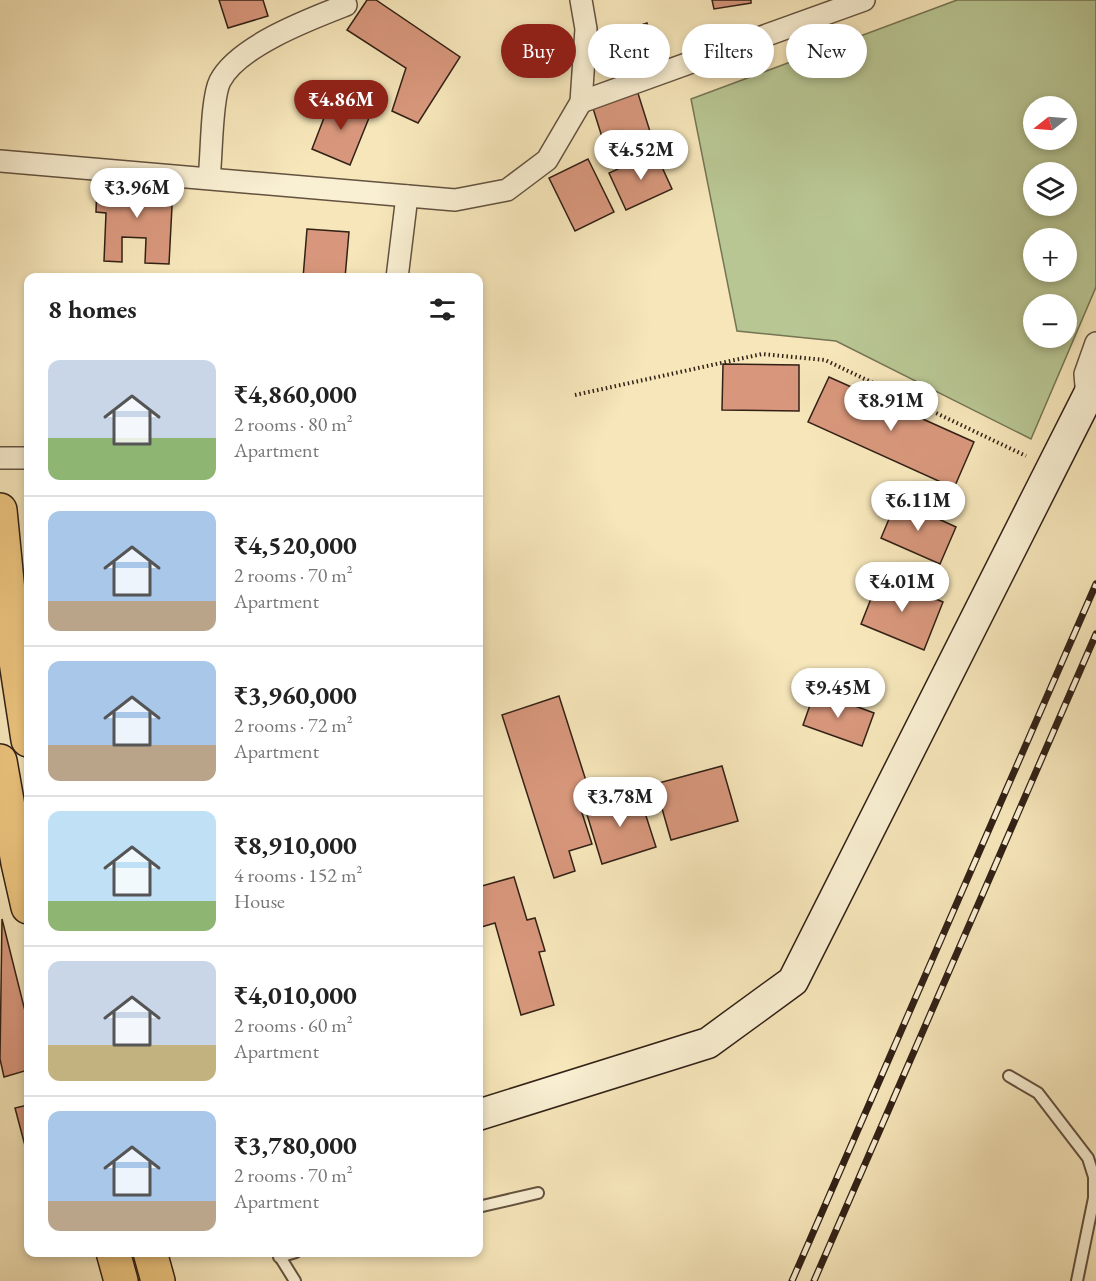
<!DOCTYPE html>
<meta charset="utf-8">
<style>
body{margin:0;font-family:"EB Garamond",serif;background:#f6f6f6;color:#222;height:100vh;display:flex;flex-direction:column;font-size:22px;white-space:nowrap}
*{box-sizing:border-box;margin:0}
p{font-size:20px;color:#767676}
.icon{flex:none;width:33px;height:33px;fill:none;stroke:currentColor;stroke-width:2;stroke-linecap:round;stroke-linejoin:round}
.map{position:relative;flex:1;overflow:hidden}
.side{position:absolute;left:24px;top:273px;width:459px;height:984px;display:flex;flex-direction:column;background:#fff;border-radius:12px;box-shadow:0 3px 9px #0003}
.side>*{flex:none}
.hud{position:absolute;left:501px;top:24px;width:504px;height:54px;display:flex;gap:12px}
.needle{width:39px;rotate:253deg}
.tools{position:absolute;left:1023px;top:96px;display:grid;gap:12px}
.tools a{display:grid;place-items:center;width:54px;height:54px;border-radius:50%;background:#fff;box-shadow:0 3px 9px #0003;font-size:30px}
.price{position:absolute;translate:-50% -51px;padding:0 14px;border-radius:21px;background:#fff;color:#222;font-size:20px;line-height:39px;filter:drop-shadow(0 2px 3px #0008)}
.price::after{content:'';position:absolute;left:50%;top:36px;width:18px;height:14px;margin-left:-9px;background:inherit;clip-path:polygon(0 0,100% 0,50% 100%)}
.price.selected{background:#8f2418;color:#fff}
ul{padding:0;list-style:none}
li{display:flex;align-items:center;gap:18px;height:150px;padding:0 24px}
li+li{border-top:2px solid #e0e0e0}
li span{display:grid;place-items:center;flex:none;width:168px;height:120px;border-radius:12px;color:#555}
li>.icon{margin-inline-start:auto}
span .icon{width:72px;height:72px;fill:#fffc;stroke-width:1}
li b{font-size:26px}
h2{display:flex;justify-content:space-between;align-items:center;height:72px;padding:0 24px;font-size:26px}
.pill{padding:0 21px;border-radius:27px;background:#fff;box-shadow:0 3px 9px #0003;font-size:21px;line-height:54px}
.pill.selected{background:#8f2418;color:#fff}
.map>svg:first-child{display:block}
.green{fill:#b8c693;stroke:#757454;stroke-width:1.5;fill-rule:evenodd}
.building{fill:#d8977c;stroke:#322116;stroke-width:1.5}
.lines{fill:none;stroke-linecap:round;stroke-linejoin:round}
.service-casing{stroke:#63523f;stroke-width:14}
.minor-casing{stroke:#63523f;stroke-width:24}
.secondary-casing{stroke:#322116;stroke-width:33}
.primary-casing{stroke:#322116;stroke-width:36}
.path{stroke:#322116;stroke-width:4;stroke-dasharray:1.5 3;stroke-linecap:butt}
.service{stroke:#f9efd2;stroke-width:10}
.minor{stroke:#f9efd2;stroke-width:21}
.secondary{stroke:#f9efd2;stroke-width:30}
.primary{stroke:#ebc37d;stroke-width:33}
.rail-casing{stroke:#322116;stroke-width:7}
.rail{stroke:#f9efd2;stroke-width:4.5;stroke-dasharray:14;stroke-linecap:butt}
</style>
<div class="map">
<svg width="1096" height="1281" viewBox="0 0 1096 1281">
<rect width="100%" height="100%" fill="#f6e6ba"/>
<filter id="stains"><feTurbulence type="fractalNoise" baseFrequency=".00333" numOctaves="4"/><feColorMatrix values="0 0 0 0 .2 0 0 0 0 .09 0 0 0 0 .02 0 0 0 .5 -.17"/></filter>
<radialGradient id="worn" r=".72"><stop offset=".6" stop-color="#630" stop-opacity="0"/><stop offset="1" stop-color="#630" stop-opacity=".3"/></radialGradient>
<!-- green -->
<path class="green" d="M957,0H1096V287L1031,439L836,341L737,331L691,99ZM1034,106H1066V140H1034ZM1034,172H1066V206H1034ZM1034,238H1066V272H1034ZM1034,304H1066V338H1034Z"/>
<!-- building -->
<g class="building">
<path d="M219,0H263L268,16L228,28Z"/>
<path d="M367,0H376L460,57L418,123L392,111L406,68L347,30Z"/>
<path d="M712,0H751V3L714,9Z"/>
<path d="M647,23L660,63L616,77L603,38Z"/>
<path d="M636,87L653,141L608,156L591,102Z"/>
<path d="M332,97L371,113L350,165L312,149Z"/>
<path d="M655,152L672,189L626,210L609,173Z"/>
<path d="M588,159L614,212L575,231L549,178Z"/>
<path d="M97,184L173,187L169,264L145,263L146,238L122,237V262L104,261L106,213L96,212Z"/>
<path d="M307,229L349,232L345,278H303Z"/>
<path d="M723,364L799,365V411L722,410Z"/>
<path d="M829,377L974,442L954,488L808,422Z"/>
<path d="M897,500L956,527L940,564L881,538Z"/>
<path d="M880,576L943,602L924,650L861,624Z"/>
<path d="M815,691L874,713L862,746L803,725Z"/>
<path d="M559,696L588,787L575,791L592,844L569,851L575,871L554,878L502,715Z"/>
<path d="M722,766L738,821L671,840L655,784Z"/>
<path d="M638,791L656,847L602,864L585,808Z"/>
<path d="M514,877L527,920L535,918L545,951L539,952L554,1005L521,1015L495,923L478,928V887Z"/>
<path d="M2,919L28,1023V1070L4,1077L0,1059Z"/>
<path d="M28,1105V1157L15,1108Z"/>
</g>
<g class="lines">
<defs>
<g id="service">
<path d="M1009,1076L1038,1093L1088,1158L1094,1177V1198L1077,1281"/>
<path d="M478,1207L538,1193"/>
<path d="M277,1252L295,1281"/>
<path d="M279,1257L296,1252"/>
</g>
<g id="minor">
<path d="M581,102L864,0"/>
<path d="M0,161L455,200L507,190L547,160L581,102L586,29L581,0"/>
<path d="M209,178C212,155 211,99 220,81C238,46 310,19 346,5"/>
<path d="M397,278L407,196"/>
<path d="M1087,398L1085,374L1096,343"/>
<path d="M0,458H28"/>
</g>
<path id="secondary" d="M478,1115L708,1043L793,981L1096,380"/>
<g id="primary">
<path d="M0,510L13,642L28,740"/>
<path d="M0,761L18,863L28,907"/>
<path d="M113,1252L121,1281"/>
<path d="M150,1252L158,1281"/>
</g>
</defs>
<!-- service casing -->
<use href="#service" class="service-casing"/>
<!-- minor casing -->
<use href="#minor" class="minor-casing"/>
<!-- secondary casing -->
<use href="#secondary" class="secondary-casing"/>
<!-- primary casing -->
<use href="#primary" class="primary-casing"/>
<!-- path -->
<path class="path" d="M575,395L762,354L825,360L1026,456"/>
<!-- service -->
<use href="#service" class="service"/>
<!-- minor -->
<use href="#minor" class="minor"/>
<!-- secondary -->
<use href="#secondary" class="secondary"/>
<!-- primary -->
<use href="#primary" class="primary"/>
<defs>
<g id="rail">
<path d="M792,1281L1096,584"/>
<path d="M814,1281L1096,634"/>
</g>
</defs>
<!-- rail casing -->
<use href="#rail" class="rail-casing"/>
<!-- rail -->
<use href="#rail" class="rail"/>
</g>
<rect width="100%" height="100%" filter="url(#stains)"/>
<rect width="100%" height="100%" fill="url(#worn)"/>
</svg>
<div class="tools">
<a><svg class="needle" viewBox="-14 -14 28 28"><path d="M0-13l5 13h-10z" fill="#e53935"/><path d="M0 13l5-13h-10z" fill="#767676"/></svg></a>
<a><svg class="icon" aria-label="layers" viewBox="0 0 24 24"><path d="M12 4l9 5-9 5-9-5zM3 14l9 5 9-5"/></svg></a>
<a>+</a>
<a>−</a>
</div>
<b class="price selected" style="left:341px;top:131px">₹4.86M</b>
<b class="price" style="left:641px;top:181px">₹4.52M</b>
<b class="price" style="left:137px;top:219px">₹3.96M</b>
<b class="price" style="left:891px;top:432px">₹8.91M</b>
<b class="price" style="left:918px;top:532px">₹6.11M</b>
<b class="price" style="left:902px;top:613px">₹4.01M</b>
<b class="price" style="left:838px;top:719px">₹9.45M</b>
<b class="price" style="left:620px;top:828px">₹3.78M</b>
<div class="hud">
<a class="pill selected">Buy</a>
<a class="pill">Rent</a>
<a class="pill">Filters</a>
<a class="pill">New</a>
</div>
<section class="side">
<h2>8 homes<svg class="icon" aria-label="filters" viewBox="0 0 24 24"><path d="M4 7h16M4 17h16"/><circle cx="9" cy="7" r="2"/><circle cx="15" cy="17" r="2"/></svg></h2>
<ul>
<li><span style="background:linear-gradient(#c9d6e8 65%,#8fb573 0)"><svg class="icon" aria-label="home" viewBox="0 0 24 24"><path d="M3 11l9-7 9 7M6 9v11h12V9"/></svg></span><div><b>₹4,860,000</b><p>2 rooms · 80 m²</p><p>Apartment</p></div></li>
<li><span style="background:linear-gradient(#a9c7e8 75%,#b9a48a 0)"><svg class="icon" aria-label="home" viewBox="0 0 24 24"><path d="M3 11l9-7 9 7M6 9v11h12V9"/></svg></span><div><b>₹4,520,000</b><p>2 rooms · 70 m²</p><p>Apartment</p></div></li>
<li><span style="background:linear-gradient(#a9c7e8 70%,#b9a48a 0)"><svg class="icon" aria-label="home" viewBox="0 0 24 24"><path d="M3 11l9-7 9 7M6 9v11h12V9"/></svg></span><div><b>₹3,960,000</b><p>2 rooms · 72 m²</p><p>Apartment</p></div></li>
<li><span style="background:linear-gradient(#bfe0f5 75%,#8fb573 0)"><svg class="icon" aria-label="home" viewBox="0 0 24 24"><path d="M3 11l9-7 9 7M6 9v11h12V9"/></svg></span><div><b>₹8,910,000</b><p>4 rooms · 152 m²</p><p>House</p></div></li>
<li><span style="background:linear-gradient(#c9d6e8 70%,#c2b280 0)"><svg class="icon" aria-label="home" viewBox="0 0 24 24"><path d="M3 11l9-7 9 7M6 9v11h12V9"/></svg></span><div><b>₹4,010,000</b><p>2 rooms · 60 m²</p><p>Apartment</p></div></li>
<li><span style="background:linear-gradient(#a9c7e8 75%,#b9a48a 0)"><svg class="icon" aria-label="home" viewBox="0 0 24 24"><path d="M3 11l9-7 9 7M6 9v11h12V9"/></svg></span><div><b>₹3,780,000</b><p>2 rooms · 70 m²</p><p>Apartment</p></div></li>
</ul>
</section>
</div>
